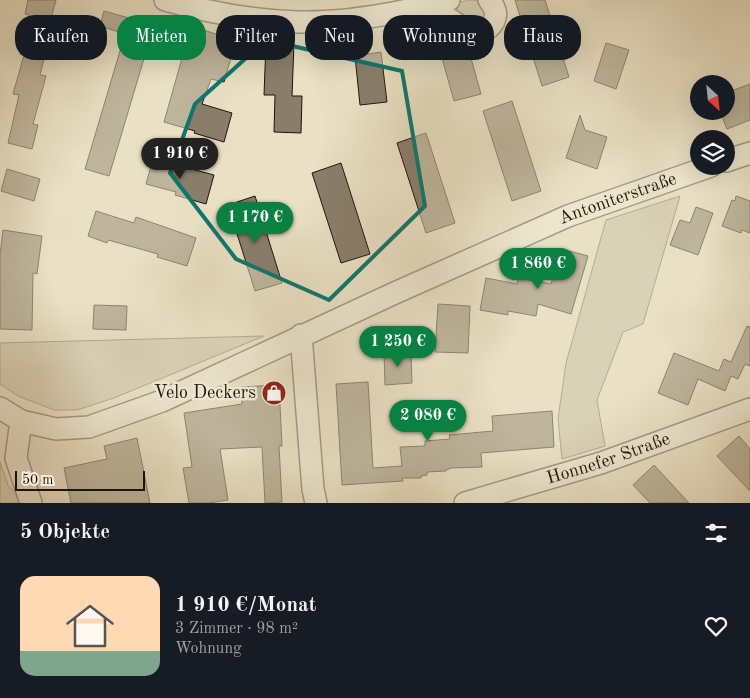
<!DOCTYPE html>
<html lang="de">
<meta charset="utf-8">
<style>
body{margin:0;font-family:"Old Standard TT",serif;background:#242831;color:#f1f3f6;height:100vh;display:flex;flex-direction:column;font-size:19px;white-space:nowrap}
*{box-sizing:border-box;margin:0}
p{font-size:16px;color:#9ea1a6}
.icon{flex:none;width:28px;height:28px;fill:none;stroke:currentColor;stroke-width:2;stroke-linecap:round;stroke-linejoin:round}
.map{position:relative;height:503px;overflow:hidden}
.details{display:flex;flex-direction:column;background:#171b24;flex:1}
.details>*{flex:none}
.top-card{position:absolute;left:15px;top:15px;width:720px;height:45px;display:flex;gap:10px}
.needle{width:32px;rotate:153deg}
.controls{position:absolute;left:690px;top:75px;display:grid;gap:10px}
.controls a{display:grid;place-items:center;width:45px;height:45px;border-radius:50%;background:#171b24;box-shadow:0 5px 20px #0002;font-size:25px}
.scale{position:absolute;left:15px;bottom:12px;width:130px;box-sizing:border-box;padding-left:5px;border:2px solid #20130c;border-top:0;font-size:14px;line-height:18px;white-space:nowrap;color:#20130c;-webkit-text-stroke:4px #f1ecd9;paint-order:stroke}
.price{position:absolute;translate:-50% -42px;padding:0 11px;border-radius:18px;background:#0b8043;color:#fff;font-size:16px;line-height:32px;filter:drop-shadow(0 1px 2px #0008)}
.price::after{content:'';position:absolute;left:50%;top:30px;width:15px;height:11px;margin-left:-8px;background:inherit;clip-path:polygon(0 0,100% 0,50% 100%)}
.price.selected{background:#222;color:#fff}
ul{padding:0;list-style:none}
li{display:flex;align-items:center;gap:15px;height:125px;padding:0 20px}
li+li{border-top:1px solid #363941}
li span{display:grid;place-items:center;flex:none;width:140px;height:100px;border-radius:15px;color:#555}
li>.icon{margin-inline-start:auto}
span .icon{width:60px;height:60px;fill:#fffc;stroke-width:1}
li b{font-size:21px}
h2{display:flex;justify-content:space-between;align-items:center;height:60px;padding:0 20px;font-size:21px}
.chip{padding:0 18px;border-radius:20px;background:#171b24;box-shadow:0 5px 20px #0002;font-size:18px;line-height:45px}
.chip.selected{background:#0b8043;color:#fff}
.map>svg:first-child{display:block}
.green{fill:#c8bea5;stroke:#746858}
.building{fill:#897e6c;stroke:#20130c}
.lines{fill:none;stroke-linecap:round;stroke-linejoin:round}
.minor-casing{stroke:#52463a;stroke-width:24}
.minor{stroke:#f1ecd9;stroke-width:21}
.marked{fill:none;stroke:#0f766e;stroke-width:4;stroke-linejoin:round}
.labels{text-anchor:middle;dominant-baseline:central;stroke-width:5;stroke-linejoin:round;paint-order:stroke}
.street-label{font-size:18px;fill:#20130c;stroke:#f1ecd9}
.poi-label{font-size:18px;fill:#20130c;stroke:#f1ecd9;text-anchor:end}
</style>
<div class="map">
<svg width="750" height="503" viewBox="0 0 750 503">
<rect width="100%" height="100%" fill="#eae1c4"/>
<filter id="stains"><feTurbulence type="fractalNoise" baseFrequency=".004" numOctaves="4"/><feColorMatrix values="0 0 0 0 .2 0 0 0 0 .09 0 0 0 0 .02 0 0 0 .5 -.17"/></filter>
<radialGradient id="worn" r=".72"><stop offset=".6" stop-color="#630" stop-opacity="0"/><stop offset="1" stop-color="#630" stop-opacity=".3"/></radialGradient>
<!-- green -->
<g class="green">
<path d="M470,0C481,0 484,3 489,12L479,26L442,6Z"/>
<path d="M680,196L643,324L623,332L597,400L605,446L562,459L558,419L566,363L606,220Z"/>
<path d="M264,336L114,398L77,410H54L18,396L0,384V343Z"/>
<path d="M0,462L8,485L17,495L19,503H0Z"/>
</g>
<!-- building -->
<g class="building">
<path d="M28,0H56L47,34L50,35L40,75L46,76L33,124L38,125L32,149L8,143L19,95L13,94L24,55L20,54L29,15L25,14Z"/>
<path d="M515,0H545L569,77L542,86Z"/>
<path d="M104,11L154,25L109,176L85,169L125,34L100,26Z"/>
<path d="M191,26L222,36L223,34L237,38L224,82L211,79L202,104L232,113L224,142L194,133L195,131L164,122Z"/>
<path d="M266,42L294,43L292,96H302L301,133L274,132L275,95H264Z"/>
<path d="M606,43L629,50L616,89L594,81Z"/>
<path d="M469,51L481,94L454,101L442,58Z"/>
<path d="M381,52L387,102L360,105L355,56Z"/>
<path d="M750,84V120L727,129L720,111H726V93Z"/>
<path d="M512,101L541,191L512,201L483,111Z"/>
<path d="M580,115L585,130L607,137L597,169L566,158Z"/>
<path d="M426,133L455,223L426,233L397,143Z"/>
<path d="M154,155L184,164V167L214,175L206,204L175,195L176,192L146,184Z"/>
<path d="M341,163L370,254L341,263L312,173Z"/>
<path d="M7,169L40,179L34,201L1,191Z"/>
<path d="M255,196L282,283L255,291L228,205Z"/>
<path d="M736,196L750,201V233L742,230L741,233L722,226L732,200L735,201Z"/>
<path d="M696,207L713,213L698,255L670,245L680,220L690,223Z"/>
<path d="M96,211L134,223L136,217L196,238L187,266L157,257L158,254L108,240L107,243L88,236Z"/>
<path d="M3,230L42,236L37,274L33,273L32,330L0,329V255Z"/>
<path d="M562,249L588,256L571,314L538,304L536,316L508,311V315L480,310L486,278L517,284L518,278L551,284Z"/>
<path d="M438,304L470,306L468,353L435,352Z"/>
<path d="M94,305L127,306L126,330L93,329Z"/>
<path d="M747,326L750,327V366L745,364L738,379L731,376L725,391L698,379L688,405L658,393L674,353L719,371L724,359L731,362Z"/>
<path d="M411,352L412,383L385,385L384,353Z"/>
<path d="M368,382L373,468L402,466L400,447L425,446V441L450,439L449,435L493,431L492,416L552,411L554,447L481,453L482,467L451,468L446,470V471L427,472V475L421,476V478H402L403,481L342,485L336,384Z"/>
<path d="M279,385L282,446H279L282,502L265,503L262,447L220,449L228,500L209,503H189L183,468L192,467L184,413L242,404L241,387Z"/>
<path d="M739,436L750,449V491L717,456Z"/>
<path d="M137,438L150,503H71L64,468L107,459L104,446Z"/>
<path d="M654,465L689,503H650L633,485Z"/>
</g>
<g class="lines">
<defs>
<g id="minor">
<path d="M165,0C207,12 253,21 298,22C348,23 401,13 449,0"/>
<path d="M431,5C446,16 479,48 494,21C498,13 494,6 489,0"/>
<path d="M726,161L750,153"/>
<path d="M301,335L313,489L316,503"/>
<path id="s1" d="M0,408L21,421L56,429L89,427L162,401L397,292L568,216L711,166"/>
<path d="M21,421L16,458L31,503"/>
<path id="s2" d="M465,503L601,463L750,409"/>
</g>
</defs>
<!-- minor casing -->
<use href="#minor" class="minor-casing"/>
<!-- minor -->
<use href="#minor" class="minor"/>
</g>
<!-- marked area -->
<path d="M0 0H750V503H0ZM266,40L402,71L425,206L329,300L236,259L170,173L195,104Z" fill="#eae1c4" fill-opacity=".55" fill-rule="evenodd"/>
<path class="marked" d="M266,40L402,71L425,206L329,300L236,259L170,173L195,104Z"/>
<!-- icons -->
<defs>
<symbol id="shop-disc" viewBox="-11 -11 22 22"><circle r="9.5" fill="#8f2418" stroke="#f1ecd9"/><path d="M-5-2.5h2.3a2.7 3.5 0 0 1 5.4 0H5L5.5 6h-11ZM-1.5-2.5h3a1.5 2.3 0 0 0-3 0Z" fill="#fff"/></symbol>
</defs>
<g fill-rule="evenodd">
<use href="#shop-disc" x="260" y="379" width="28" height="28"/>
</g>
<g class="labels">
<!-- street labels -->
<g class="street-label">
<text stroke="none"><textPath href="#s1" startOffset="670">Antoniterstraße</textPath></text>
<text stroke="none"><textPath href="#s2" startOffset="150">Honnefer Straße</textPath></text>
</g>
<!-- poi labels -->
<g class="poi-label">
<text x="256" y="393">Velo Deckers</text>
</g>
</g>
<rect width="100%" height="100%" filter="url(#stains)"/>
<rect width="100%" height="100%" fill="url(#worn)"/>
</svg>
<div class="controls">
<a><svg class="needle" viewBox="-14 -14 28 28"><path d="M0-13l5 13h-10z" fill="#e53935"/><path d="M0 13l5-13h-10z" fill="#9ea1a6"/></svg></a>
<a><svg class="icon" aria-label="layers" viewBox="0 0 24 24"><path d="M12 4l9 5-9 5-9-5zM3 14l9 5 9-5"/></svg></a>
</div>
<div class="scale">50 m</div>
<b class="price selected" style="left:180px;top:180px">1 910 €</b>
<b class="price" style="left:255px;top:244px">1 170 €</b>
<b class="price" style="left:538px;top:290px">1 860 €</b>
<b class="price" style="left:398px;top:368px">1 250 €</b>
<b class="price" style="left:428px;top:442px">2 080 €</b>
<div class="top-card">
<a class="chip">Kaufen</a>
<a class="chip selected">Mieten</a>
<a class="chip">Filter</a>
<a class="chip">Neu</a>
<a class="chip">Wohnung</a>
<a class="chip">Haus</a>
</div>
</div>
<section class="details">
<h2>5 Objekte<svg class="icon" aria-label="filters" viewBox="0 0 24 24"><path d="M4 7h16M4 17h16"/><circle cx="9" cy="7" r="2"/><circle cx="15" cy="17" r="2"/></svg></h2>
<ul>
<li><span style="background:linear-gradient(#ffd9b3 75%,#7fa58c 0)"><svg class="icon" aria-label="home" viewBox="0 0 24 24"><path d="M3 11l9-7 9 7M6 9v11h12V9"/></svg></span><div><b>1 910 €/Monat</b><p>3 Zimmer · 98 m²</p><p>Wohnung</p></div><svg class="icon" aria-label="heart" viewBox="0 0 24 24"><path d="M12 20l-8-8c-3-5 5-10 8-4 3-6 11-1 8 4z"/></svg></li>
</ul>
</section>
